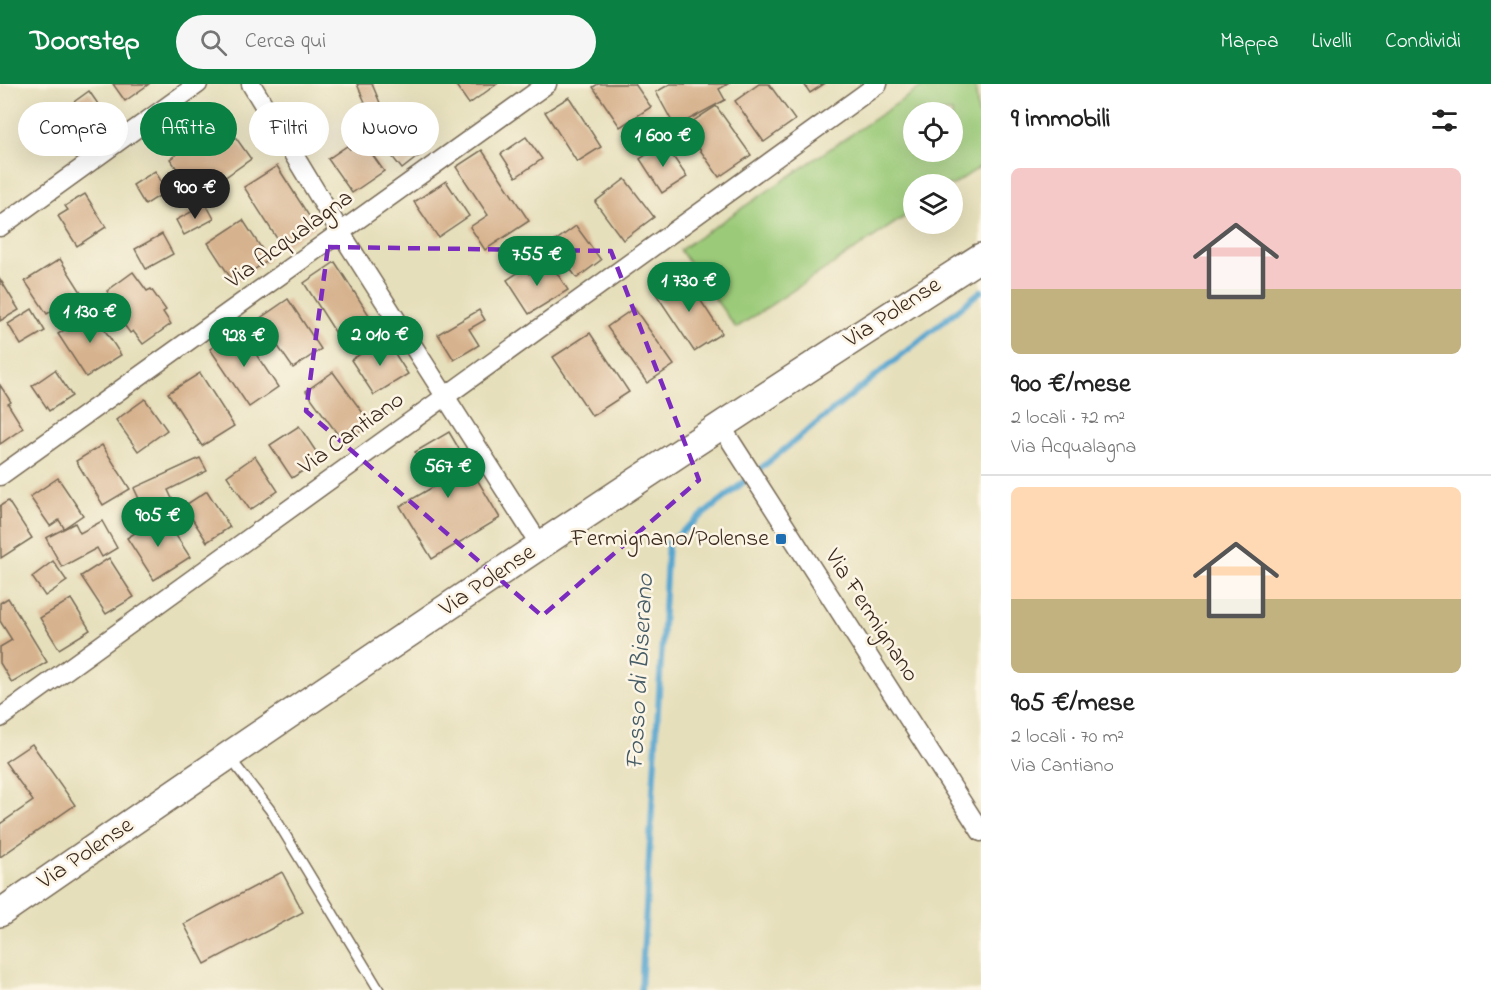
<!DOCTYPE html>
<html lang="it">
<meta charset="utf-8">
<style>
body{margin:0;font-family:"Indie Flower",sans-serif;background:#f6f6f6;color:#222;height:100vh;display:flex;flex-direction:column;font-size:22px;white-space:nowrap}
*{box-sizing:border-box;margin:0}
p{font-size:20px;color:#767676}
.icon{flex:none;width:33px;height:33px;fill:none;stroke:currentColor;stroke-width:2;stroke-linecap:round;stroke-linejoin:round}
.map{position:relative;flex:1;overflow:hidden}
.details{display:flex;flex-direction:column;background:#fff;width:510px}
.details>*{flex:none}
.guide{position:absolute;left:18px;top:18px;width:570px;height:54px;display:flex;gap:12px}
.buttons{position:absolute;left:903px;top:18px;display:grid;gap:12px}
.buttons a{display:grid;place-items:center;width:60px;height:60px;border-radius:50%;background:#fff;box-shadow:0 6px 24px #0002;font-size:30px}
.price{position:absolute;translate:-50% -51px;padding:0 14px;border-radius:21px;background:#0b8043;color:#fff;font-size:20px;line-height:39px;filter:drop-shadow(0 2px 3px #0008)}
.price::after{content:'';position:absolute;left:50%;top:36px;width:18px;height:14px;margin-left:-9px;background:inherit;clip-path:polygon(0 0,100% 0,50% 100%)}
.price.current{background:#222;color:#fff}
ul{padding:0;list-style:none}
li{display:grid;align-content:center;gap:12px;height:318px;padding:0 30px}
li+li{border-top:2px solid #e0e0e0}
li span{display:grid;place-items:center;height:186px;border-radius:9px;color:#555}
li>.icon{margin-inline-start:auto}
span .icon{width:108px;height:108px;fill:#fffc;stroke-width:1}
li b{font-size:26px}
h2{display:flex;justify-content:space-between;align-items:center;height:72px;padding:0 30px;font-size:26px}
.tag{padding:0 21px;border-radius:27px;background:#fff;box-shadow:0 6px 24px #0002;font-size:21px;line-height:54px}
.tag.current{background:#0b8043;color:#fff}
header{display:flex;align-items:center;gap:36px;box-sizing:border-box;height:84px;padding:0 30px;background:#0b8043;color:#fff}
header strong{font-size:28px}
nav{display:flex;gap:33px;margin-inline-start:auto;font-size:21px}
.search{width:420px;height:54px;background:#f6f6f6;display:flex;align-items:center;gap:15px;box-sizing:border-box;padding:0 21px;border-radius:33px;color:#767676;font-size:22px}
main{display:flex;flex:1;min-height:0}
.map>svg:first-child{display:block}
.green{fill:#9bcb79;stroke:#6b7a4c;stroke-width:1.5;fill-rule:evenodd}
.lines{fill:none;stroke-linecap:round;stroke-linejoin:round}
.stream{stroke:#55a5cf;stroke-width:6}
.building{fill:#d7b28e}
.lane-casing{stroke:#776955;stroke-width:12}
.street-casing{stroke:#776955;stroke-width:21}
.secondary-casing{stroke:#776955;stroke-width:30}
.lane{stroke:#fff;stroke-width:9}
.street{stroke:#fff;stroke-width:18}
.secondary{stroke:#fff;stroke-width:27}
.marked{fill:none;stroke:#7b2cbf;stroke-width:4.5;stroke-dasharray:12 8;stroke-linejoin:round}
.poi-dot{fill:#1f6fb2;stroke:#fcf5e5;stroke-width:2}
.labels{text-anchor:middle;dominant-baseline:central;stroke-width:5;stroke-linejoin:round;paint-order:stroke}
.street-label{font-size:24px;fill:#3b2a1e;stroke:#fcf5e5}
.poi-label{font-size:24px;fill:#3b2a1e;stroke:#fcf5e5;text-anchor:end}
.water-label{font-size:26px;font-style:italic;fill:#455b65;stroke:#fcf5e5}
</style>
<header>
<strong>Doorstep</strong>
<div class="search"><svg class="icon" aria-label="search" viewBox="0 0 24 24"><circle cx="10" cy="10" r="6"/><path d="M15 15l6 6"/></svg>Cerca qui</div>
<nav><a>Mappa</a><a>Livelli</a><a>Condividi</a></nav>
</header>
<main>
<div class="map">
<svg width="981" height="906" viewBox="0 0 981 906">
<rect width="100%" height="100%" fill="#fcf5e5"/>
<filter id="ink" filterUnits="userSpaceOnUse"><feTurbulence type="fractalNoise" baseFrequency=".0167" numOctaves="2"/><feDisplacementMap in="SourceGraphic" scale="12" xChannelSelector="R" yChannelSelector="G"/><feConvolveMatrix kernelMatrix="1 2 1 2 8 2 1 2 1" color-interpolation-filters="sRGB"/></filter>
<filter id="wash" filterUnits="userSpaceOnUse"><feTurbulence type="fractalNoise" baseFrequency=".008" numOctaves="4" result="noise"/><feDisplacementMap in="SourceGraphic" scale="24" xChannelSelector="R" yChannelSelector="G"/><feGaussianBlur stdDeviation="1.35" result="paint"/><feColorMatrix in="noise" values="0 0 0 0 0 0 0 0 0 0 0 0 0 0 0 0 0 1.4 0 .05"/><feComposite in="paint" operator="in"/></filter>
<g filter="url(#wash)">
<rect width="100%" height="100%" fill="#e6dfbb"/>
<!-- green -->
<path class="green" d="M926,0H975L978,29L981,33V82L953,101L914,100L913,127L736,244L680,166ZM914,28H952V68H914Z"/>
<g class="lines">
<!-- stream -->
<path class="stream" d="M641,906L668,459L981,207"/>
</g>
<g id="blocks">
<!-- building -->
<g class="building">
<path d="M113,0H149L125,17Z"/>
<path d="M357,0H372L380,19L368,25Z"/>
<path d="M455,0H497L469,20Z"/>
<path d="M598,0H635L651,23L620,43L593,3Z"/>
<path d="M670,0H728L719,5L725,16L675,43L656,8Z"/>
<path d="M759,0H769L795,36L764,58L735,17Z"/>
<path d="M804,0H824L810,9Z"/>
<path d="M89,7L112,40L83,61L60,28Z"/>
<path d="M569,13L601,63L577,78L545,28Z"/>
<path d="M716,22L751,71L719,93L684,43Z"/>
<path d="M224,37L251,75L197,113L170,75Z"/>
<path d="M419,49L430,63L402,85L391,71Z"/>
<path d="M526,53L542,75L516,93L501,70Z"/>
<path d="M362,56L384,87L352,109L328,75L347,62L350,65Z"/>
<path d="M664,59L687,93L662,109L640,75Z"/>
<path d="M482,66L529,137L485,166L470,143L488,131L456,83Z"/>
<path d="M277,82L316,143L283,164L244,103Z"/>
<path d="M155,87L167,107L145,121L133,101Z"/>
<path d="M625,95L654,133L623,156L595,118Z"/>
<path d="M446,97L469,132L438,153L414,118Z"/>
<path d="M85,110L106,143L77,162L58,132L68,126L65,122Z"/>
<path d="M206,120L214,135L184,151L176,136Z"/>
<path d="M243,136L269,176L234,199L208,159Z"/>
<path d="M576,142L601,176L577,194L551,160Z"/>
<path d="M162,150L173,170L146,185L135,165Z"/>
<path d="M60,175L81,208L47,230L25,197Z"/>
<path d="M549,177L568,206L529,230L507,196L525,184L529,190Z"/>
<path d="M335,178L371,234L339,254L304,199Z"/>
<path d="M133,188L147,207L151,205L166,226L163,228L171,240L143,260L133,247L130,249L112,224L116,221L107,207Z"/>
<path d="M684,191L722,249L694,267L656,210Z"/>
<path d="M0,195L19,226L0,237Z"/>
<path d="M288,215L321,265L293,284L259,235Z"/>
<path d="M634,224L674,281L647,299L607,243Z"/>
<path d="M32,225L45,247L21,261L8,240Z"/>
<path d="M479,226L485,236L469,245L479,261L454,276L438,250Z"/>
<path d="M93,228L121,271L86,293L58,250Z"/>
<path d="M239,245L278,303L249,323L210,265Z"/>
<path d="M590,249L629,308L592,332L553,273Z"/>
<path d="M385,254L408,290L374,311L351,276Z"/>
<path d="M55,286L72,312L49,327L32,302Z"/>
<path d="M333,288L371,340L344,359L306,307Z"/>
<path d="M200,289L234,342L202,362L168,309Z"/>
<path d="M0,301L11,318L8,320L23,344L0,360Z"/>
<path d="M145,315L167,346L138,367L116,336Z"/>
<path d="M299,342L321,375L292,394L270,361Z"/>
<path d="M449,348L500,434L432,475L400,422L435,402L415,368Z"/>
<path d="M102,361L130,405L103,421L76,377Z"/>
<path d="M255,372L278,407L250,426L227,392Z"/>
<path d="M200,374L207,387L168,406L175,421L148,434L134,404Z"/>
<path d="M58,394L83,431L64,444L59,436L50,442L30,413Z"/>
<path d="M207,407L230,443L207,458L184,422Z"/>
<path d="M8,417L32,454L1,474L0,422Z"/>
<path d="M163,431L190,473L154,496L127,454Z"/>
<path d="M102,437L117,464L102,473L97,464L62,483L46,454L75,439L80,449Z"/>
<path d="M109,474L134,513L106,530L81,492Z"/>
<path d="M53,477L67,497L45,512L32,493Z"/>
<path d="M8,514L47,578L12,599L0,579V563L12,556L0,537V519Z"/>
<path d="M71,515L90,546L59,565L40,534Z"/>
<path d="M32,660L75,721L0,773V740L33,717L5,678Z"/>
<path d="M282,788L303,828L205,880L184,840Z"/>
</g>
</g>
</g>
<g filter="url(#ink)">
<use href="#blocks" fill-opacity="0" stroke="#776955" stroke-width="1.5"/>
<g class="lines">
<defs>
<path id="lane" d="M230,674L271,727L379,906"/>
<g id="street">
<path d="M251,0L341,149L540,461"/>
<path d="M0,143L198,0"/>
<path d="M721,342L981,748"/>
<path d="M0,392L547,0"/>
<path d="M0,634L878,0"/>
</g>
<path id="secondary" d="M0,829C323,605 650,385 981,173"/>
</defs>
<!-- lane casing -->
<use href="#lane" class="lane-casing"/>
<!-- street casing -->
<use href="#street" class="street-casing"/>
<!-- secondary casing -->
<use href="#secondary" class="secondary-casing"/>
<!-- lane -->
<use href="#lane" class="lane"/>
<!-- street -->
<use href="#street" class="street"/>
<!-- secondary -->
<use href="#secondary" class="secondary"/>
</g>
</g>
<!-- marked area -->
<path class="marked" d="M328,163L611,167L699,396L542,532L306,327Z"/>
<!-- markers -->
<rect class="poi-dot" x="775" y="449" width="12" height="12" rx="3"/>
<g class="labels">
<!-- street labels -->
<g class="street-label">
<text transform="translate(290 156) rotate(-36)">Via Acqualagna</text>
<text transform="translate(893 229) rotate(-33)">Via Polense</text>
<text transform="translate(352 350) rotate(-36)">Via Cantiano</text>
<text transform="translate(488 497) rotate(-34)">Via Polense</text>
<text transform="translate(871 532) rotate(57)">Via Fermignano</text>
<text transform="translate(86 770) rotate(-34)">Via Polense</text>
</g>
<!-- poi labels -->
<g class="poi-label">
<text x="769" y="455">Fermignano/Polense</text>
</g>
<!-- water labels -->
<g class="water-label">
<text transform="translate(641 588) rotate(-87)">Fosso di Biserano</text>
</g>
</g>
</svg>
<div class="buttons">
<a><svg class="icon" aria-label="locate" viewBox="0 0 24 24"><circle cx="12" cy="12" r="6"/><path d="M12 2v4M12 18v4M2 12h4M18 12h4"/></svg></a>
<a><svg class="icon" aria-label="layers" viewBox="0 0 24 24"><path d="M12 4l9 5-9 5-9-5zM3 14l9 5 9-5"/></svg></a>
</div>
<b class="price" style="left:663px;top:84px">1 600 €</b>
<b class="price current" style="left:195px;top:136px">900 €</b>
<b class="price" style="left:537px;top:203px">755 €</b>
<b class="price" style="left:689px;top:229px">1 730 €</b>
<b class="price" style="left:90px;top:260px">1 130 €</b>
<b class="price" style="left:380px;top:283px">2 010 €</b>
<b class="price" style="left:244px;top:284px">928 €</b>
<b class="price" style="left:448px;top:415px">567 €</b>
<b class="price" style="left:158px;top:464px">905 €</b>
<div class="guide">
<a class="tag">Compra</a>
<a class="tag current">Affitta</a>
<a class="tag">Filtri</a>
<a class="tag">Nuovo</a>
</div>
</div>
<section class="details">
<h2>9 immobili<svg class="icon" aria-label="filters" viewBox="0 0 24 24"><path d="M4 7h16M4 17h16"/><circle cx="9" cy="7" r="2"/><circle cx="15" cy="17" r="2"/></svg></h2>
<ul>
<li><span style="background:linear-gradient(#f6c9c9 65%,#c2b280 0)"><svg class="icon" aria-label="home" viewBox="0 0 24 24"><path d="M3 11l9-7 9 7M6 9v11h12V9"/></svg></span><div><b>900 €/mese</b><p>2 locali · 72 m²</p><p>Via Acqualagna</p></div></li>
<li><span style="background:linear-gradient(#ffd9b3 60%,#c2b280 0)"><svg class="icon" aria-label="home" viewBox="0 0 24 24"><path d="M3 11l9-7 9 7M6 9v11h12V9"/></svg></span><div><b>905 €/mese</b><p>2 locali · 70 m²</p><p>Via Cantiano</p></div></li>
</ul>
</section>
</main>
